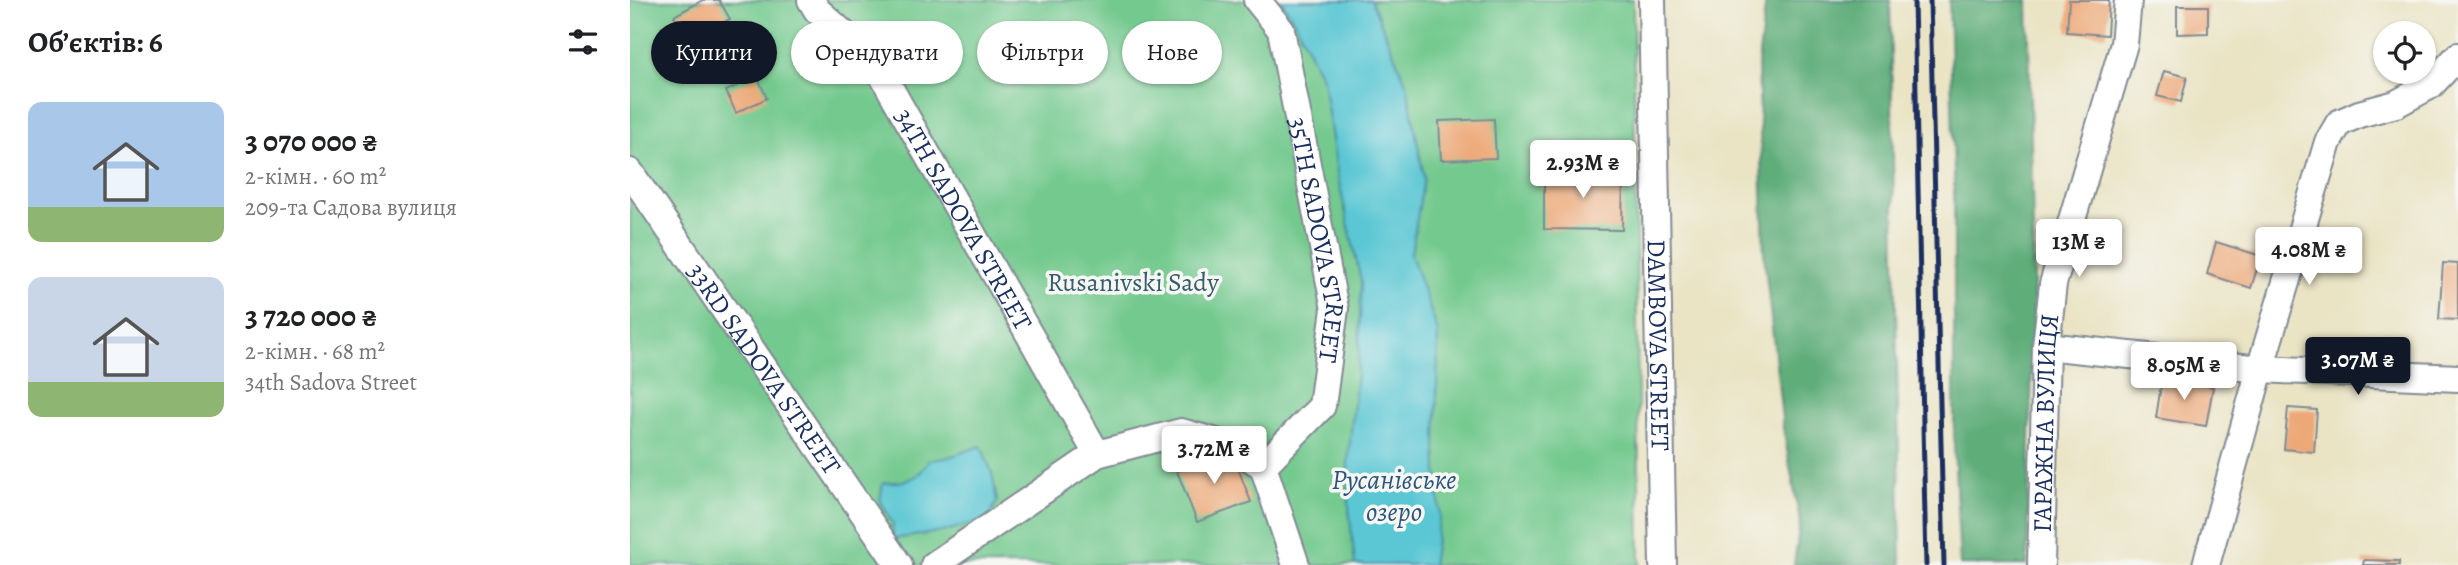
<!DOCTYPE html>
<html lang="uk">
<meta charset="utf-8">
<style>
body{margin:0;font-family:Alegreya,serif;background:#f2f2f2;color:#202124;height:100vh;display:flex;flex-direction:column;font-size:26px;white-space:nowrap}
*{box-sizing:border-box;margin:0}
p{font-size:23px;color:#757577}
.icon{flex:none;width:38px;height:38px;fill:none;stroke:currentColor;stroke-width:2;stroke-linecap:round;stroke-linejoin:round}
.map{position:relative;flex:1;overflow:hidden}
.side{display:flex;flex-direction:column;background:#fff;width:630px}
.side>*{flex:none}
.top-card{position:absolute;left:21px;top:21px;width:665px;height:63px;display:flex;gap:14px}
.fabs{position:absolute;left:1743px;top:21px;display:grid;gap:14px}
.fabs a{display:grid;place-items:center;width:63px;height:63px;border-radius:50%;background:#fff;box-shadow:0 2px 5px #0004;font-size:35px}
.price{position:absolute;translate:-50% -60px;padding:0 16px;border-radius:7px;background:#fff;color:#222;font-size:23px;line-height:46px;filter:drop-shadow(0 2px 4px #0008)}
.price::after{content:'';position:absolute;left:50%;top:42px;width:21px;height:16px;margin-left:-10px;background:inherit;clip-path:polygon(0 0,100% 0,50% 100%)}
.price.active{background:#111827;color:#fff}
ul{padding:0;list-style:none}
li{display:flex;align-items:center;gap:21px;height:175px;padding:0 28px}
li span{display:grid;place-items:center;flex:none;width:196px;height:140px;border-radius:14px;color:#555}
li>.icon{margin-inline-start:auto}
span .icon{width:84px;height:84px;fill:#fffc;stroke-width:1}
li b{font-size:30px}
h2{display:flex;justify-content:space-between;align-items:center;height:84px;padding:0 28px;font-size:30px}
.chip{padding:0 24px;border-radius:32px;background:#fff;box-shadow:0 2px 5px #0004;font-size:24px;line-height:63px}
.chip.active{background:#111827;color:#fff}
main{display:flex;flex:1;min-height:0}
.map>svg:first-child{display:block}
.green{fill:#73c98e;stroke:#477c76;stroke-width:2}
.forest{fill:#5ead79;stroke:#3c6e6c;stroke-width:2}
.water{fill:#5bc7d4;stroke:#3b7b99;stroke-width:2}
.building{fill:#eda877}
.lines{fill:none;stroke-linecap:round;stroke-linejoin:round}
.minor-casing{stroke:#828a92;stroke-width:30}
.minor{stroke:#fff;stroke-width:26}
.rail{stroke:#1b2f5e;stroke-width:5}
.labels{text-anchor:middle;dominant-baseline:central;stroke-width:7;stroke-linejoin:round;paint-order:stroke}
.street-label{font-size:26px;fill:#1b2f5e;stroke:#f6f6f2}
.park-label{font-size:26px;fill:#355d6c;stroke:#f6f6f2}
.water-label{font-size:28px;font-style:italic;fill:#2b557c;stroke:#f6f6f2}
</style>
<main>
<section class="side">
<h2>Об’єктів: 6<svg class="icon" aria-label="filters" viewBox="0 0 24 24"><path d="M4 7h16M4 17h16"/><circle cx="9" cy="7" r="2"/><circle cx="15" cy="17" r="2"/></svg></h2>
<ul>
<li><span style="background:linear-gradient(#a9c7e8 75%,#8fb573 0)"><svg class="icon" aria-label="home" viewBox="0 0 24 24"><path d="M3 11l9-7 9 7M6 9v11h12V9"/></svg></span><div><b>3 070 000 ₴</b><p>2-кімн. · 60 m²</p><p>209-та Садова вулиця</p></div></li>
<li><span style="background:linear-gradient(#c9d6e8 75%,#8fb573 0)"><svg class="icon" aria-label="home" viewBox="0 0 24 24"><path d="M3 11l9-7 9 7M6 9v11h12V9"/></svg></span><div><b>3 720 000 ₴</b><p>2-кімн. · 68 m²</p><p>34th Sadova Street</p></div></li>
</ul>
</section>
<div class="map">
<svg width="1828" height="565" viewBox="0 0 1828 565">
<rect width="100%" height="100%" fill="#f6f6f2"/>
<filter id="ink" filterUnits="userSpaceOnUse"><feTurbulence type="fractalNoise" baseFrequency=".0143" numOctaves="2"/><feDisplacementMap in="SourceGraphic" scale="14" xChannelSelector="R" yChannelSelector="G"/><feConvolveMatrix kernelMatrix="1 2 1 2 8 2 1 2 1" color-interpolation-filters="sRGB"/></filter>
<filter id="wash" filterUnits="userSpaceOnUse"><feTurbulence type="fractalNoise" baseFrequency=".00686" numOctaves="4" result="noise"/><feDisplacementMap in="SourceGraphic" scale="28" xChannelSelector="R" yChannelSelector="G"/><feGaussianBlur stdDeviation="1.57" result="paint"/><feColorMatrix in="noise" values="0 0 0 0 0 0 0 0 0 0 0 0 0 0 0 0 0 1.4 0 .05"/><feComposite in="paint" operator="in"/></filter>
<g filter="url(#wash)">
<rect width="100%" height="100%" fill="#eae4c5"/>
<!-- green -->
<path class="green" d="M0,0H1003L1010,565H0Z"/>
<!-- forest -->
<g class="forest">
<path d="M1136,0H1260L1271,565H1164L1170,522L1153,427L1134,255L1128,63Z"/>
<path d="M1319,0H1398L1404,280L1397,565H1330L1324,447V175Z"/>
</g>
<!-- water -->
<g class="water">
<path d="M651,0H741L777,85L794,178L781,254L808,332L806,450L810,515L802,565H725L719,508L718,461L729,353L731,281L708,178L693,80L667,26Z"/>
<path d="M351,446L362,473L367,502L357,520L311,532L262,539L263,524L250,500L253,483C275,482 288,481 299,460L316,458Z"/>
</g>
<g id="blocks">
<!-- building -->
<g class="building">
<path d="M73,0H89L100,19L58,42L44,16Z"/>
<path d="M1439,0H1479L1477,35L1437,32Z"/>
<path d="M1547,6H1578V33L1547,34Z"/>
<path d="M1534,71L1557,77L1551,102L1527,96Z"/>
<path d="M127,76L137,98L106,113L96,91Z"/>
<path d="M864,119L866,158L811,160L809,121Z"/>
<path d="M914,171H993L992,230L914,229Z"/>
<path d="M1586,242L1631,256L1621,288L1577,274Z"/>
<path d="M1813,263L1828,264V320L1809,319Z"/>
<path d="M1532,379L1583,387L1576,426L1526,418Z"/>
<path d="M1658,408L1687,410L1684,452L1654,449Z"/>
<path d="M601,450L621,502L567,522L547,471Z"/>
<path d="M1734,560L1769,561V565H1733Z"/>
</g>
</g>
</g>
<g filter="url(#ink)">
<use href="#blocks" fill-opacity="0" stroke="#828a92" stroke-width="2"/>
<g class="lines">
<defs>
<g id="minor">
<path id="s1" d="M181,0L187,10L245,62L467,454"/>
<path id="s2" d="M627,0L651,30L705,309L692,406L633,466"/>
<path id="s3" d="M1022,0L1033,565"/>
<path id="s4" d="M0,172L269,565"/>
<path d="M1416,346L1630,369L1828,378"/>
<path d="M304,565L467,454L551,432L601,446L633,466L666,565"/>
<path id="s5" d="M1411,565L1416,346L1423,284L1494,44L1498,0"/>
<path d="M1576,565L1630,369L1698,142L1709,123L1729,114L1766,104L1801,85L1828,56"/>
</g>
</defs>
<!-- minor casing -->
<use href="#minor" class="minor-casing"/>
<!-- minor -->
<use href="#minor" class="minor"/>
<!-- rail -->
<g class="rail">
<path d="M1284,0L1296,565"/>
<path d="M1300,0L1314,565"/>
</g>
</g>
</g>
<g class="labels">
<!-- street labels -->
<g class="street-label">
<text stroke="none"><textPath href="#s1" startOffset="270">34TH SADOVA STREET</textPath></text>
<text stroke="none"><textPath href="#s2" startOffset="252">35TH SADOVA STREET</textPath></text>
<text stroke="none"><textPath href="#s3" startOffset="345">DAMBOVA STREET</textPath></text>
<text stroke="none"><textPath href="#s4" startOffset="238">33RD SADOVA STREET</textPath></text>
<text stroke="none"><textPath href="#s5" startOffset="142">ГАРАЖНА ВУЛИЦЯ</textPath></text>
</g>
<!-- park labels -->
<g class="park-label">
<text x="503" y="282">Rusanivski Sady</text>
</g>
<!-- water labels -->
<g class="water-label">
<text x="764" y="480">Русанівське<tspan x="764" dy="32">озеро</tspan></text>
</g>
</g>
</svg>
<div class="fabs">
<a><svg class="icon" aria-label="locate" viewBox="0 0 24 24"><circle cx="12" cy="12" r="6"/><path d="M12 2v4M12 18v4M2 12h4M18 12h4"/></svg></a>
</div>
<b class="price" style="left:953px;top:200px">2.93M ₴</b>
<b class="price" style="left:1449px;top:279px">13M ₴</b>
<b class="price" style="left:1679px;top:287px">4.08M ₴</b>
<b class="price active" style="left:1728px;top:397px">3.07M ₴</b>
<b class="price" style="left:1554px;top:402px">8.05M ₴</b>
<b class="price" style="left:584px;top:486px">3.72M ₴</b>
<div class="top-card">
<a class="chip active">Купити</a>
<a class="chip">Орендувати</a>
<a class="chip">Фільтри</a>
<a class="chip">Нове</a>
</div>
</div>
</main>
